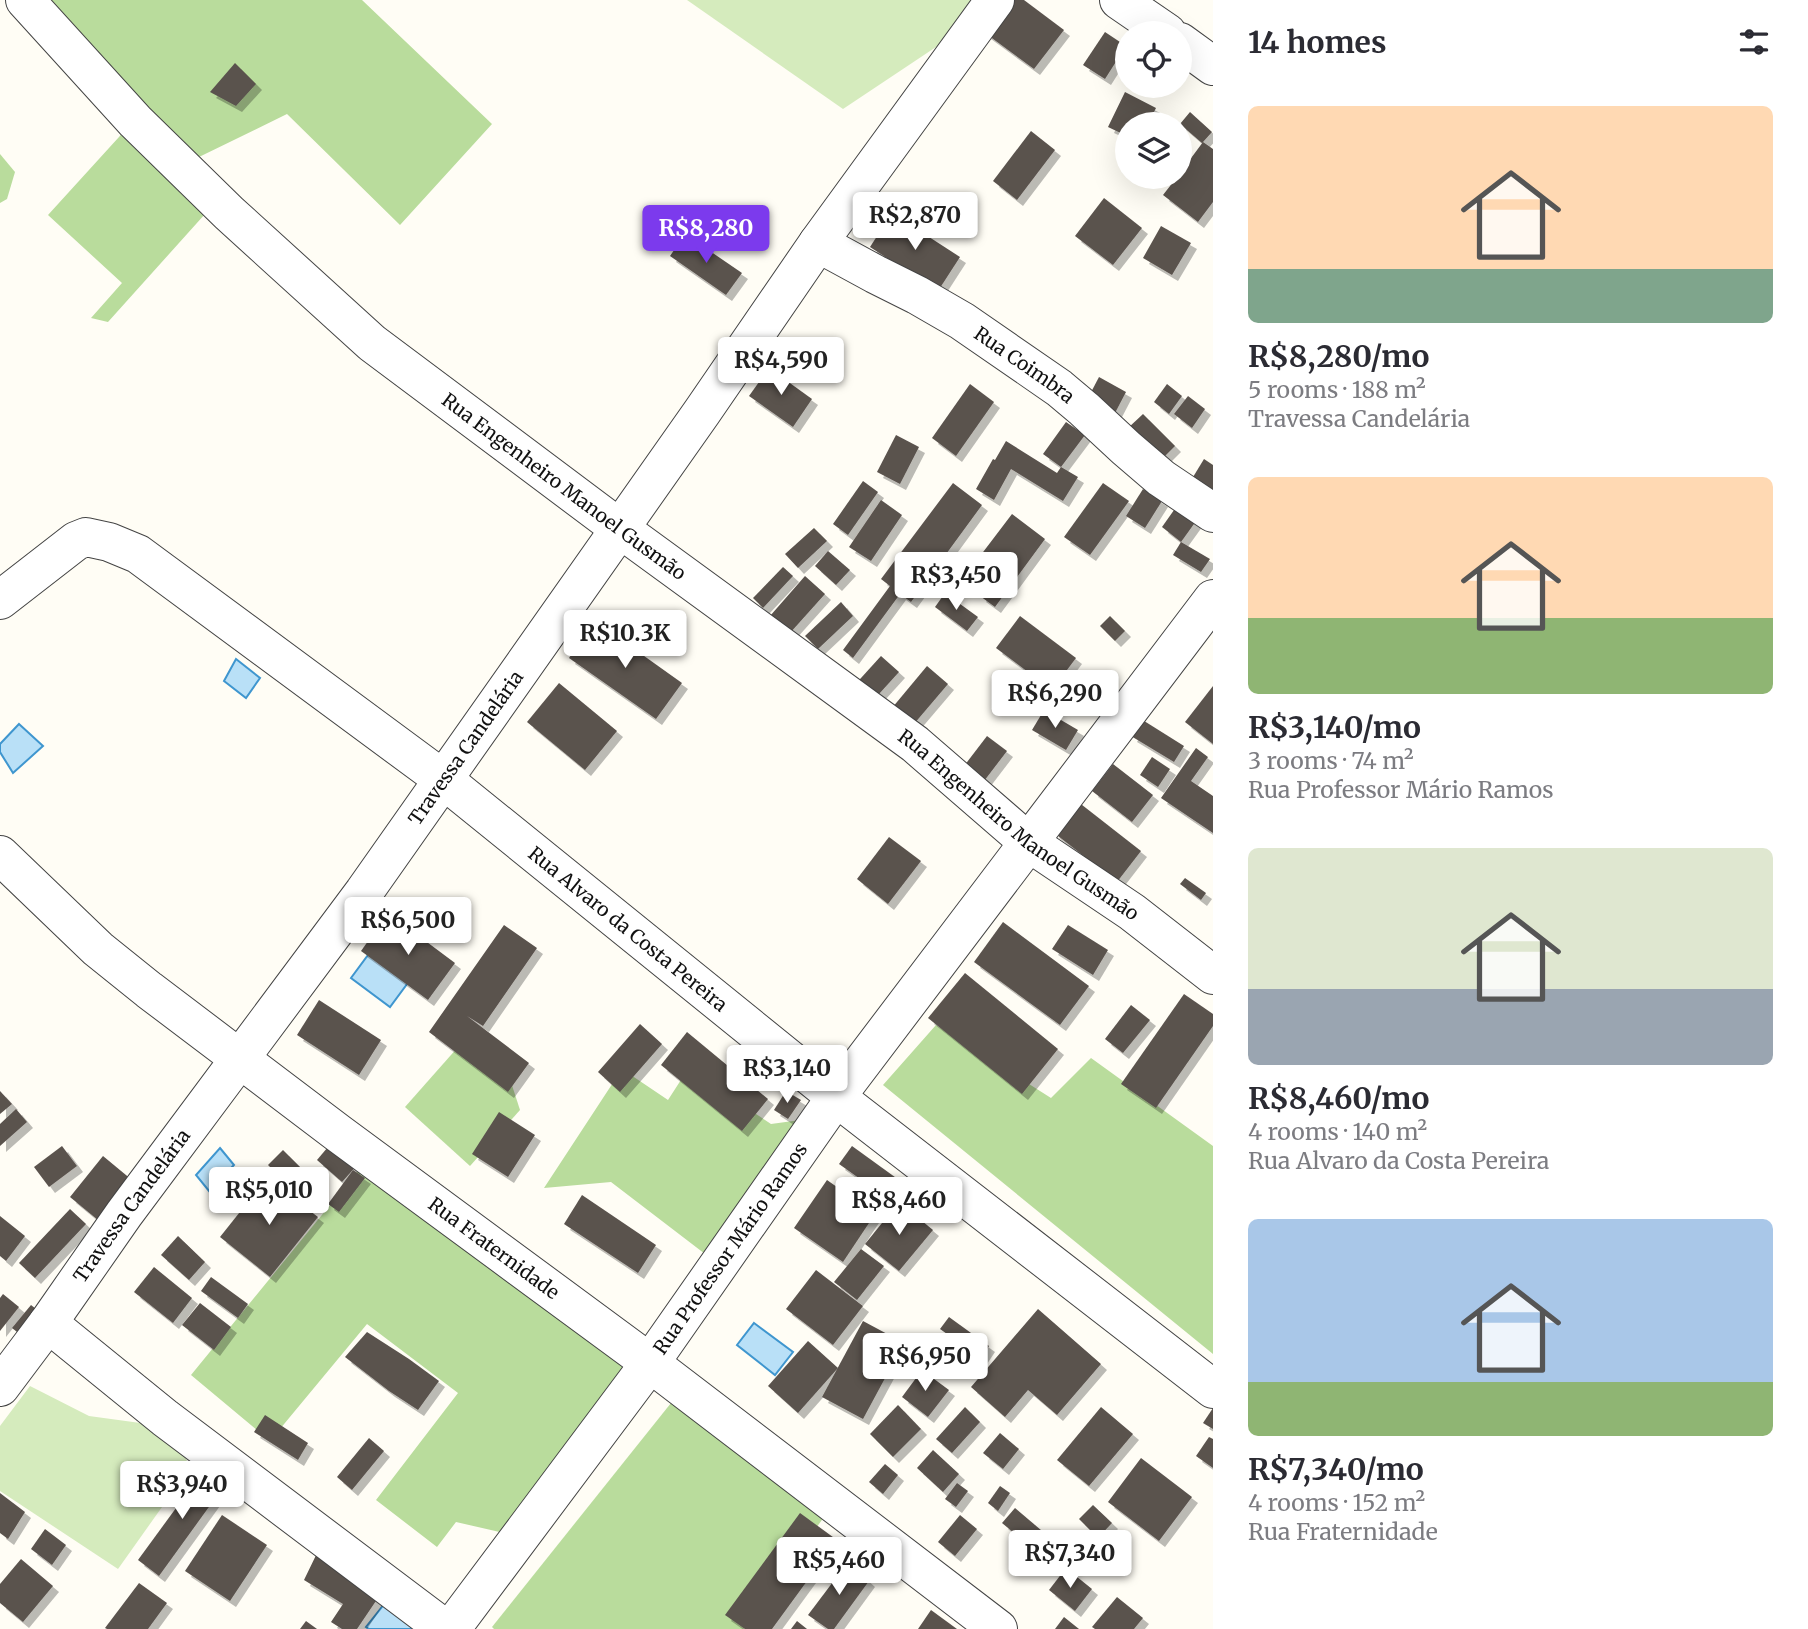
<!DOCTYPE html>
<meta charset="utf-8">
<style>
body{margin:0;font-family:Merriweather,serif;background:#f2f2f3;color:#2b2b33;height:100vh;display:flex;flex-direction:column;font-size:26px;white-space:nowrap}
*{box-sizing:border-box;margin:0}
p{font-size:23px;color:#7c7c81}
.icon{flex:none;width:38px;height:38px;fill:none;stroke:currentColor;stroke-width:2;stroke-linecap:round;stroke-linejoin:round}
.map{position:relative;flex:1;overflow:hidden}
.panel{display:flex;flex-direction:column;background:#fff;width:595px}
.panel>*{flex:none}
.tools{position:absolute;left:1115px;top:21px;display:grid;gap:14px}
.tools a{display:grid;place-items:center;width:77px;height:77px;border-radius:50%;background:#fff;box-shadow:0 7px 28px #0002;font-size:35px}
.price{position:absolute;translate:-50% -60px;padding:0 16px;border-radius:7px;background:#fff;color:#222;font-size:23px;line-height:46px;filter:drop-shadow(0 2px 4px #0008)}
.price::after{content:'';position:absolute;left:50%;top:42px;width:21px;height:16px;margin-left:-10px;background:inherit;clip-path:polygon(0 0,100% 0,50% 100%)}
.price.active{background:#7c3aed;color:#fff}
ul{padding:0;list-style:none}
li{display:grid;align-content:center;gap:14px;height:371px;padding:0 35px}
li span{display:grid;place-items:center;height:217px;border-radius:10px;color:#555}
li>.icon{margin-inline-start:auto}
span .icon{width:126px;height:126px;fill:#fffc;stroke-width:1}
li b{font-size:30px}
h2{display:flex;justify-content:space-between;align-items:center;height:84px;padding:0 35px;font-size:30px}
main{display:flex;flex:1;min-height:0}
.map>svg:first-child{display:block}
.green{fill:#d5ebbd}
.forest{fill:#b9dc9c}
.water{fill:#b9e0f7;stroke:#3f96cf;stroke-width:2}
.building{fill:#5a524d;filter:url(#shadow)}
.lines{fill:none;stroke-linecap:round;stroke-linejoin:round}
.minor-casing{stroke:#444;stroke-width:40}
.minor{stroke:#fff;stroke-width:38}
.labels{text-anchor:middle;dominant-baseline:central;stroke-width:7;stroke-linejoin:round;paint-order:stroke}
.street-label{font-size:19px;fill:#111;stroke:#fff}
</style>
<main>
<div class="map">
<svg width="1213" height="1629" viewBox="0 0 1213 1629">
<defs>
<filter id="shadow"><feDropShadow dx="6" dy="6" stdDeviation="0" flood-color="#0004"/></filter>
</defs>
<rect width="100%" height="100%" fill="#fffdf5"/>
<!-- green -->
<g class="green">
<path d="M687,0H977L945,41L843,109Z"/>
<path d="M30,1386L89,1416L155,1425L183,1447L189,1469L118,1569L0,1491V1426Z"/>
</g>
<!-- forest -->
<g class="forest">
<path d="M27,0H362L492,124L400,225L287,114L199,157L76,57Z"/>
<path d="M129,126L214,204L108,322L91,318L122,283L48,215Z"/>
<path d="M0,154L15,172L7,199L0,203Z"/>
<path d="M936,1025L1051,1098L1091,1058L1213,1146V1354L883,1085Z"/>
<path d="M466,1038L509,1076L520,1110L470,1166L405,1107Z"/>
<path d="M622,1069L668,1100L688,1069L771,1124L815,1118L709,1257L611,1182L544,1188Z"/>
<path d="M366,1161L633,1365L504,1533L456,1522L437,1547L376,1500L458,1393L367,1324L270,1441L191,1375Z"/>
<path d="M679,1393L829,1510L744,1629H494L492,1627Z"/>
</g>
<!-- water -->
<g class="water">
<path d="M236,659L260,678L246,698L224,681Z"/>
<path d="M19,724L43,746L13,773L0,752V744Z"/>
<path d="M371,951L410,980L390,1007L351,978Z"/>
<path d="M220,1148L234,1165L209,1191L196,1175Z"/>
<path d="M754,1323L793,1352L775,1375L737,1345Z"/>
<path d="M386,1602L422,1629H369L366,1627Z"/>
</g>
<!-- building -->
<g class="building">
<path d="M1009,0H1024L1064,30L1034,69L985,33Z"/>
<path d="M1105,32L1126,46L1105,79L1083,65Z"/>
<path d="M235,63L256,84L236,106L210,92Z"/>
<path d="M1125,92L1156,108L1148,124H1127V136L1108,127Z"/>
<path d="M1190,112L1212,132L1203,142L1213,149V202L1198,222L1163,195L1177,177H1180V173L1203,142L1202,143L1180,124Z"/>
<path d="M1031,131L1055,150L1017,200L993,181Z"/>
<path d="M1104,198L1142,228L1113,265L1075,236Z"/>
<path d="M892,213L960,257L938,291L870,247Z"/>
<path d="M1161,226L1191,243L1172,275L1143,258Z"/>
<path d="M685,234L742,273L726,295L670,256Z"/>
<path d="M769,368L812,399L793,427L749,396Z"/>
<path d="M1099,377L1126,392L1115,413L1088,398Z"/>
<path d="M970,384L994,402L956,456L932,438Z"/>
<path d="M1167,384L1182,396L1169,414L1154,402Z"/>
<path d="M1188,396L1205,409L1192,428L1174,414Z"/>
<path d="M1143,414L1175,446L1159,462L1127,429Z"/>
<path d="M1066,422L1085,435L1061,467L1078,477L1063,501L1011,469L994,500L976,489L993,459L995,460L1006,441L1057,473L1061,467L1043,454Z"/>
<path d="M896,435L919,447L900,484L877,472Z"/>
<path d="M1204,459L1213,465V497L1190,482Z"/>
<path d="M863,481L878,492L848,535L833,524Z"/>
<path d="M953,483L982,505L911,602L900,594L853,658L843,650L890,586L881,579Z"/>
<path d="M1103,483L1129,501L1090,555L1064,537Z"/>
<path d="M1143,489L1162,501L1145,528L1126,516Z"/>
<path d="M881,500L902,515L871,561L849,547Z"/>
<path d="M1179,503L1199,517L1181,542L1162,527Z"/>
<path d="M1012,514L1045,539L995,607L980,596L993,578L974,564Z"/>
<path d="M814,528L827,541L798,568L785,554Z"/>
<path d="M1181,542L1210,559L1201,572L1173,555Z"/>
<path d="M828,551L850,570L836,585L815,566Z"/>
<path d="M783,567L793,576L763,608L753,598Z"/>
<path d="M805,576L825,594L790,633L770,616Z"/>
<path d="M945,593L978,617L967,631L935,607Z"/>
<path d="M841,602L853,616L818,649L805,636Z"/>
<path d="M1020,616L1076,658L1052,690L996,648Z"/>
<path d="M1110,616L1125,631L1115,641L1100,626Z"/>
<path d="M595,621L682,683L656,719L569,658Z"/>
<path d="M881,656L899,672L869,705L851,689Z"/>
<path d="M927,666L948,684L908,731L887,714Z"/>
<path d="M559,683L617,731L585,770L527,722Z"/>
<path d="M1213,686V744L1185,722Z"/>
<path d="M1044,710L1078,730L1066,750L1032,730Z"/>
<path d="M1141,719L1184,746L1174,762L1131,736Z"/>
<path d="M987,736L1007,751L981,785L961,770Z"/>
<path d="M1196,748L1208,757L1191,781L1213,796V833L1161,798Z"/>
<path d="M1152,757L1170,769L1158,787L1140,775Z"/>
<path d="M1113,764L1153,795L1132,822L1092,791Z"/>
<path d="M1077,801L1141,851L1117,882L1053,832Z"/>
<path d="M889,837L921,861L888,904L857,879Z"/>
<path d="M1185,878L1206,893L1201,900L1180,884Z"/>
<path d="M388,913L455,963L428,1000L361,951Z"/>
<path d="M1003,922L1089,986L1060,1025L974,962Z"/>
<path d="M504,925L537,948L483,1026L467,1016L529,1063L508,1092L429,1032Z"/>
<path d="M1068,925L1108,950L1093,975L1052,949Z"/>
<path d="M965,973L1058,1049L1022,1094L928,1018Z"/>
<path d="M1184,994L1213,1014V1026L1156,1108L1121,1084Z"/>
<path d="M319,1000L381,1040L359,1075L297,1035Z"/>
<path d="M1131,1005L1150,1020L1123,1053L1105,1039Z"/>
<path d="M640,1024L662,1044L620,1092L598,1072Z"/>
<path d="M687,1032L768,1099L742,1131L661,1065Z"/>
<path d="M0,1091L12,1104L0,1114Z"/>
<path d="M786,1091L801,1100L788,1119L774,1110Z"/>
<path d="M16,1109L27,1122L0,1146V1124Z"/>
<path d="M499,1112L535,1135L508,1177L472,1154Z"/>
<path d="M333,1141L359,1163L342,1182L317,1160Z"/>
<path d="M62,1146L77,1166L49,1187L34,1167Z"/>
<path d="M852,1146L899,1180L887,1198L839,1164Z"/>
<path d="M283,1150L300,1167L285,1182L268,1165Z"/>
<path d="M103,1156L138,1185L104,1225L70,1197Z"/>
<path d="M353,1170L365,1178L339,1212L328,1204Z"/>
<path d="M267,1178L318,1217L270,1277L220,1237Z"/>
<path d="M827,1180L875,1214L843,1262L794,1228Z"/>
<path d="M582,1195L656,1245L638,1273L564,1224Z"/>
<path d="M899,1202L933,1230L899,1271L865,1244Z"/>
<path d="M70,1209L86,1224L35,1278L19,1263Z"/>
<path d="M0,1216L25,1236L6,1261L0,1256Z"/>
<path d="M178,1236L205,1262L189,1280L161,1255Z"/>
<path d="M861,1249L884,1266L857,1300L834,1282Z"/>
<path d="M154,1267L192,1298L173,1323L134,1292Z"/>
<path d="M816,1270L863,1306L833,1345L786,1309Z"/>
<path d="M211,1277L248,1304L238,1318L201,1291Z"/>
<path d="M3,1294L19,1307L0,1331V1298Z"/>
<path d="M200,1303L231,1327L214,1350L182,1325Z"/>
<path d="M31,1305L45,1316L26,1339L12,1328Z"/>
<path d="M1038,1309L1101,1364L1057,1415L1028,1390L1005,1417L971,1387Z"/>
<path d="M949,1317L989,1346L981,1358L940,1329Z"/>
<path d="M863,1321L904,1343L863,1419L822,1397Z"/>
<path d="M367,1332L409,1359L439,1381L418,1410L389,1391L345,1357Z"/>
<path d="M808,1341L838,1368L798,1413L768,1386Z"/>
<path d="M922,1370L949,1390L928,1417L902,1397Z"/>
<path d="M898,1405L921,1429L893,1457L870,1434Z"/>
<path d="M965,1407L980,1422L952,1453L936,1439Z"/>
<path d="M1101,1407L1133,1434L1089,1486L1057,1460Z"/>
<path d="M1213,1408V1429L1203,1423Z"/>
<path d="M265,1415L308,1443L298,1460L254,1432Z"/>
<path d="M1000,1433L1019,1449L1003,1469L983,1453Z"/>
<path d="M1209,1437L1213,1439V1468L1196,1456Z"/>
<path d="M369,1438L384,1451L352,1490L337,1477Z"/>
<path d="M933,1450L959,1474L943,1492L917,1468Z"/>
<path d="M1141,1458L1192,1497L1159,1541L1108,1502Z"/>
<path d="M885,1464L898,1475L883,1494L869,1482Z"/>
<path d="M206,1467L227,1482L159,1576L138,1560Z"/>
<path d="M957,1483L968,1491L956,1507L945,1499Z"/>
<path d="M1000,1486L1010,1493L998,1511L988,1503Z"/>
<path d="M0,1493L25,1512L8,1539L0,1533Z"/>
<path d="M1093,1505L1112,1523L1098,1538L1079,1519Z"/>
<path d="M1015,1508L1048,1536L1036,1551L1002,1523Z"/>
<path d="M800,1513L837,1540L772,1629H745L725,1615Z"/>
<path d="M222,1515L267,1545L230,1601L185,1571Z"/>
<path d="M960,1515L977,1529L955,1556L938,1542Z"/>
<path d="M45,1529L66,1545L52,1565L31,1549Z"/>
<path d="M1074,1535L1085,1548L1072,1559L1062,1547Z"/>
<path d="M320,1547L382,1592L357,1629H342L331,1622L343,1604L304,1580Z"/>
<path d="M21,1559L53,1586L23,1622L0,1603V1584Z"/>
<path d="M848,1562L869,1581L834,1629H828L808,1615Z"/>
<path d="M1066,1568L1092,1589L1075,1611L1049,1590Z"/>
<path d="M139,1583L167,1603L148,1629H107L105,1628Z"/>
<path d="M1117,1597L1143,1618L1134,1629H1095L1092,1627Z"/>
<path d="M931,1610L957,1629H918Z"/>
<path d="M1064,1617L1079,1629H1055Z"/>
<path d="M306,1621L317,1629H300Z"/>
<path d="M797,1621L807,1629H791Z"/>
</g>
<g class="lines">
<defs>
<g id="minor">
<path id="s1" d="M25,0L135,121L229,213L372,343L619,528L915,744L1028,842L1132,912L1213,975"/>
<path d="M1119,0L1167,33"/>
<path d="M1180,42L1213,66"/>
<path id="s2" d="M818,243L875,274L917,295L962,321L1059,388L1084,409L1126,448L1161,478L1213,513"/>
<path id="s3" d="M0,600L76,541L86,537L109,542L138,554L444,780L836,1097L1213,1389"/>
<path id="s4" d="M0,855L98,949L149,990L338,1133L650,1363L998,1629"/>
<path d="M48,1323L165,1418L445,1629"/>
<path id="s5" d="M0,1387L48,1323L124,1214L364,892L702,412L818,243L995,0"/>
<path id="s6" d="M451,1629L650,1363L836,1097L1213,599"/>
</g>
</defs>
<!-- minor casing -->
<use href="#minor" class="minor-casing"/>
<!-- minor -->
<use href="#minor" class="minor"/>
</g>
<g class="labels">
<!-- street labels -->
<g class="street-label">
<text stroke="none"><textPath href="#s2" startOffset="240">Rua Coimbra</textPath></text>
<text stroke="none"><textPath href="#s1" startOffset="728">Rua Engenheiro Manoel Gusmão</textPath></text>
<text stroke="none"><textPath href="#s5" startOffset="791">Travessa Candelária</textPath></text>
<text stroke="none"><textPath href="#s1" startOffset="1295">Rua Engenheiro Manoel Gusmão</textPath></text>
<text stroke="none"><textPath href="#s3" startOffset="779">Rua Alvaro da Costa Pereira</textPath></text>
<text stroke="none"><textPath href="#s5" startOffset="224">Travessa Candelária</textPath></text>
<text stroke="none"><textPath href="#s4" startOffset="632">Rua Fraternidade</textPath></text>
<text stroke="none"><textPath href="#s6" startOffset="472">Rua Professor Mário Ramos</textPath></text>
</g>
</g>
</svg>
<div class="tools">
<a><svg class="icon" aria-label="locate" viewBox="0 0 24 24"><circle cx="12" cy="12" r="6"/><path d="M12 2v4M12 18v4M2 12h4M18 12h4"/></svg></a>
<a><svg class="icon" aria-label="layers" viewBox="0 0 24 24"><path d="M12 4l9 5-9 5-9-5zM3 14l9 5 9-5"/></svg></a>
</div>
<b class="price" style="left:915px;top:252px">R$2,870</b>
<b class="price active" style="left:706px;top:265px">R$8,280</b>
<b class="price" style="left:781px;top:397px">R$4,590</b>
<b class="price" style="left:956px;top:612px">R$3,450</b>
<b class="price" style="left:625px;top:670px">R$10.3K</b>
<b class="price" style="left:1055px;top:730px">R$6,290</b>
<b class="price" style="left:408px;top:957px">R$6,500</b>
<b class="price" style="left:787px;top:1105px">R$3,140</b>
<b class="price" style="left:269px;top:1227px">R$5,010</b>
<b class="price" style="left:899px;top:1237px">R$8,460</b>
<b class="price" style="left:925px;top:1393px">R$6,950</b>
<b class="price" style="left:182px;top:1521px">R$3,940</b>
<b class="price" style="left:1070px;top:1590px">R$7,340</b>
<b class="price" style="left:839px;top:1597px">R$5,460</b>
</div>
<section class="panel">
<h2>14 homes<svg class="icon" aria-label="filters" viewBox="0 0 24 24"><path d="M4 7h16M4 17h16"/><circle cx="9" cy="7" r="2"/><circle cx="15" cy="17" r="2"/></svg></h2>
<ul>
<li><span style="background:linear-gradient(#ffd9b3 75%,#7fa58c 0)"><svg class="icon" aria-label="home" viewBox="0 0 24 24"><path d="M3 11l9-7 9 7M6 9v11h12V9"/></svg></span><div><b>R$8,280/mo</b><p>5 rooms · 188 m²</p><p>Travessa Candelária</p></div></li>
<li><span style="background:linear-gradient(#ffd9b3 65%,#8fb573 0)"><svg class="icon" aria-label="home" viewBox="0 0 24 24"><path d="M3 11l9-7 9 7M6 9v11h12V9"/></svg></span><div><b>R$3,140/mo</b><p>3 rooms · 74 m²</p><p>Rua Professor Mário Ramos</p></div></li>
<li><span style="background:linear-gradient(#dfe7d0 65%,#9aa5b1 0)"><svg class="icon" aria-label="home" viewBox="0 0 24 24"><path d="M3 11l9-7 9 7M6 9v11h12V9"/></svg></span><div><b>R$8,460/mo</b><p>4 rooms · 140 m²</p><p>Rua Alvaro da Costa Pereira</p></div></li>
<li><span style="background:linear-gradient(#a9c7e8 75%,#8fb573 0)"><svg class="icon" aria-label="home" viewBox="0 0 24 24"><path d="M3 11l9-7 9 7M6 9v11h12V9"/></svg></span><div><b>R$7,340/mo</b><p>4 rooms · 152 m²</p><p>Rua Fraternidade</p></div></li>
</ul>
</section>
</main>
